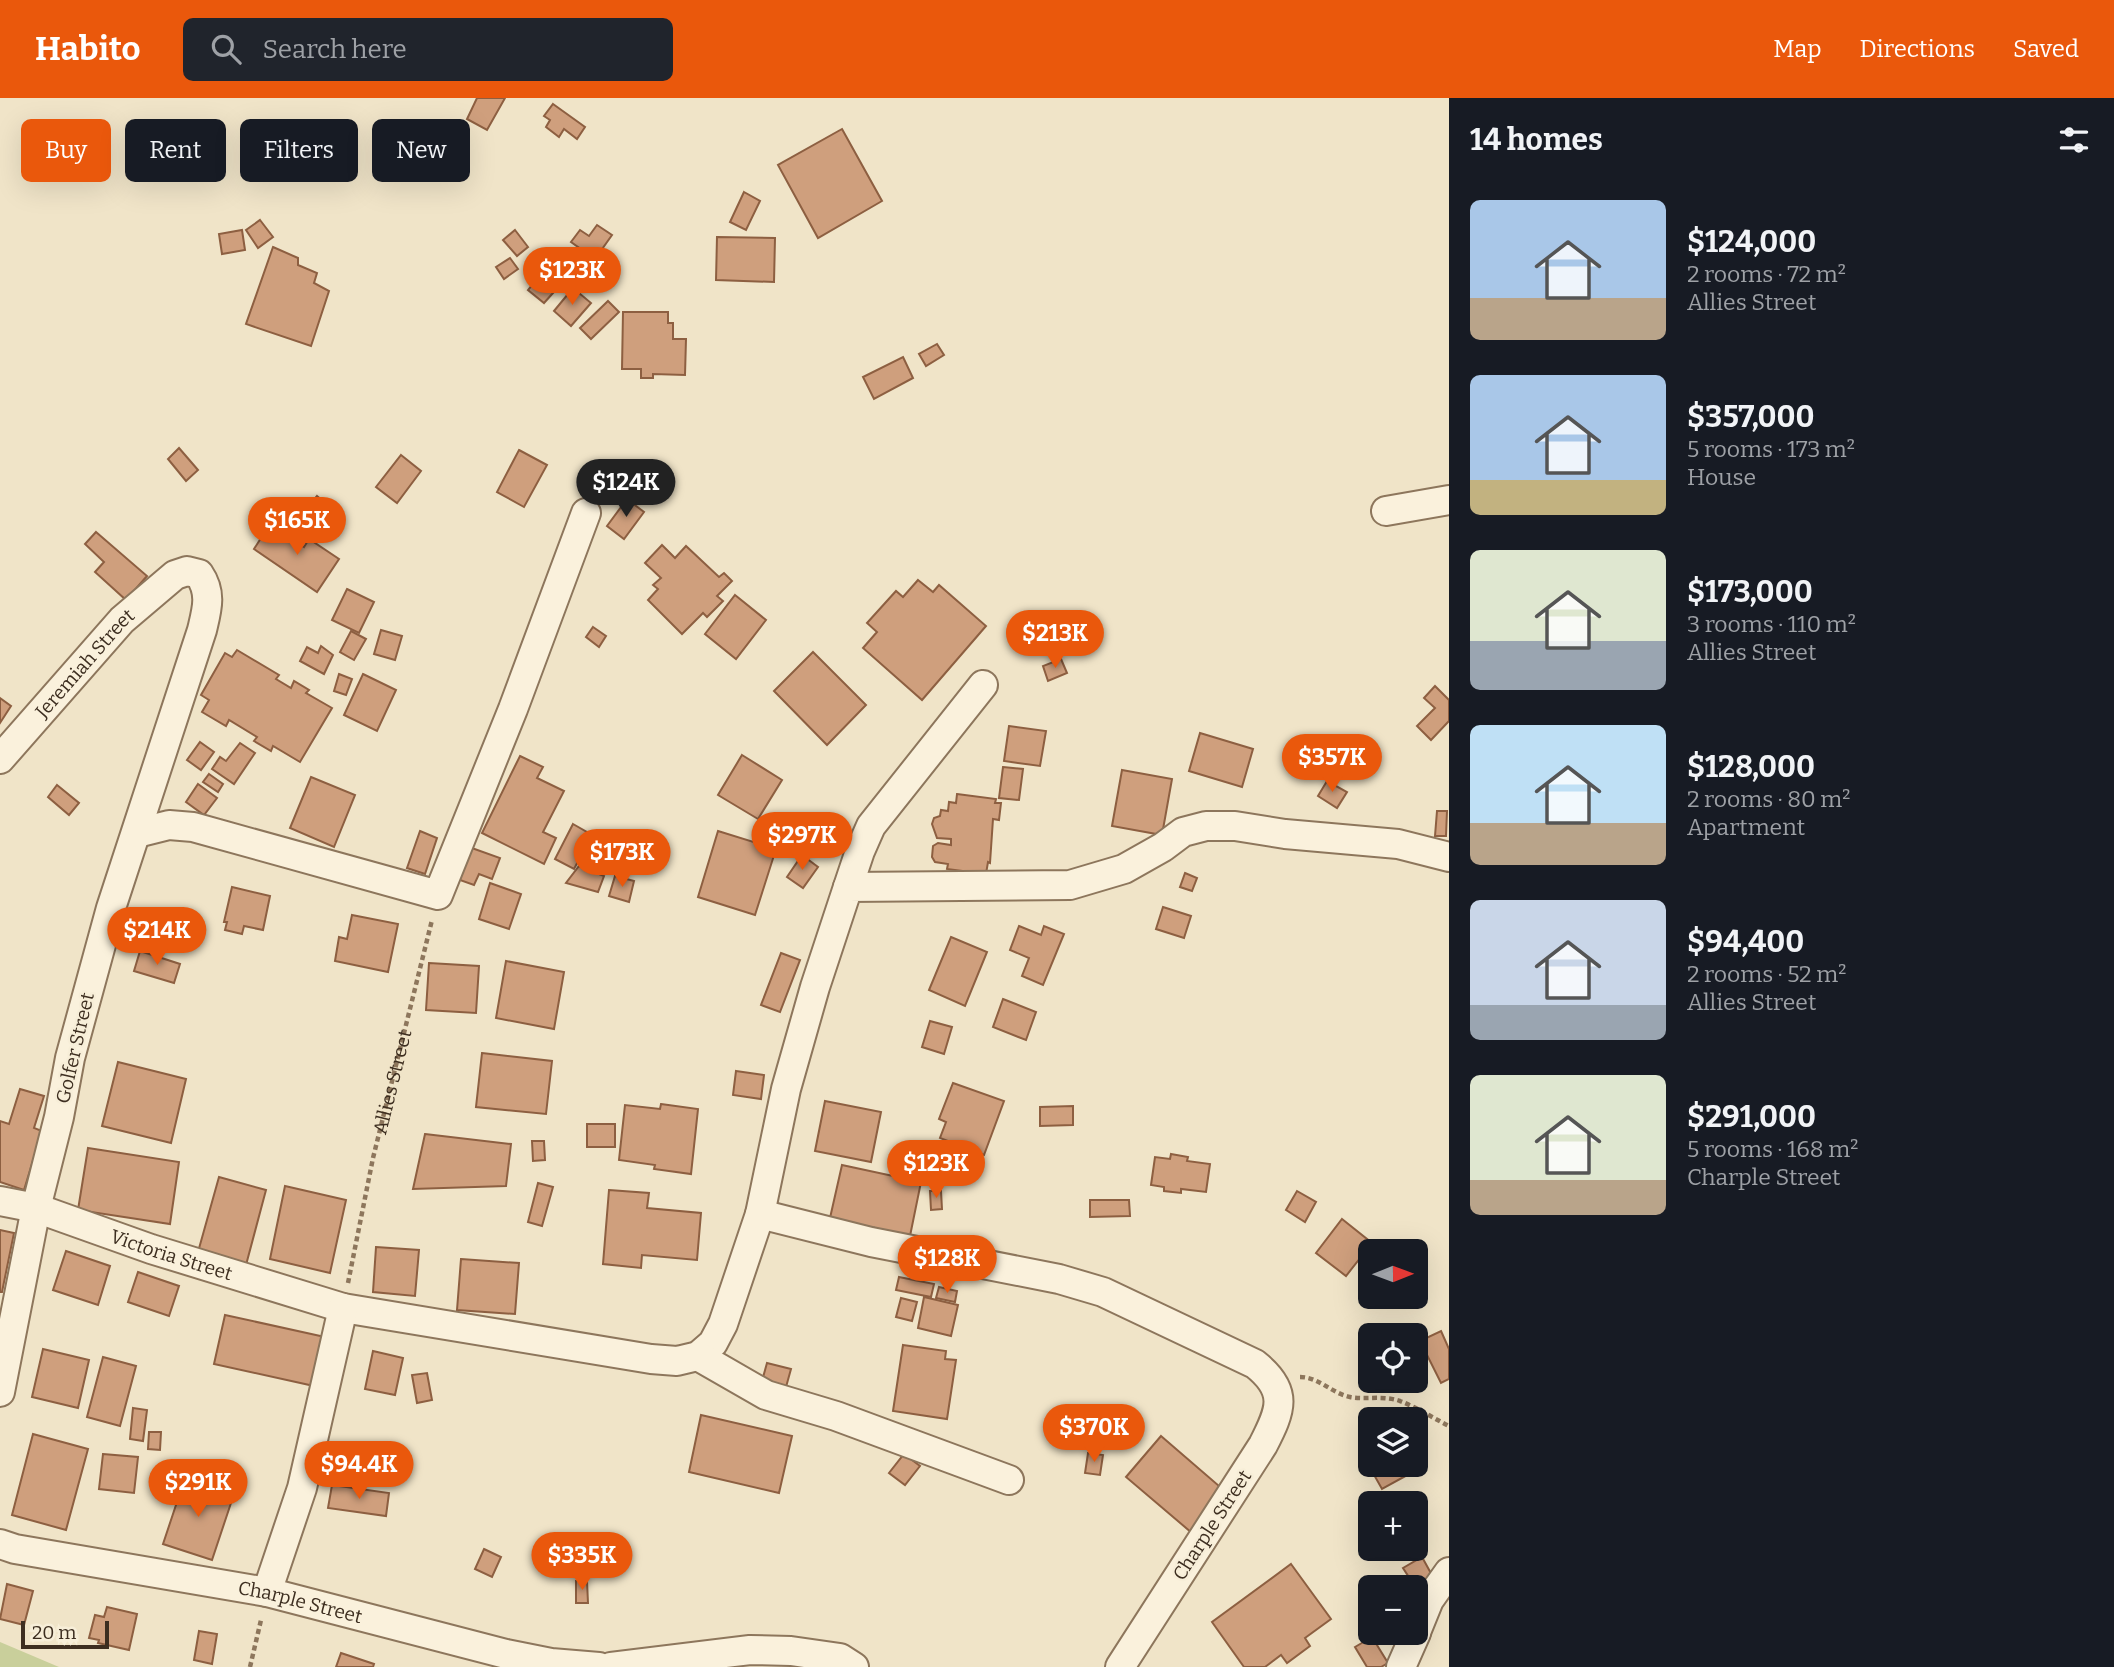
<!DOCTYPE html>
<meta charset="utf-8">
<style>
body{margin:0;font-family:Bitter,serif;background:#20242c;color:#f1f3f6;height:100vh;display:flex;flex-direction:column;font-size:26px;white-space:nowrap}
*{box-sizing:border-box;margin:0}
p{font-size:23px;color:#9ea1a6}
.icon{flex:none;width:38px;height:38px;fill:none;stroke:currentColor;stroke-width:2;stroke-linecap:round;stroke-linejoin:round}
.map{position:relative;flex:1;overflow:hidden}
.details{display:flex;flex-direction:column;background:#171b24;width:665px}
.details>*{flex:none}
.top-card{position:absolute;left:21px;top:21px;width:665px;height:63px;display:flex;gap:14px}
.needle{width:46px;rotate:89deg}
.fabs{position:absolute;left:1358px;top:1141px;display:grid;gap:14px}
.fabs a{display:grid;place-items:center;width:70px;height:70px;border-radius:10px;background:#171b24;box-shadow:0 7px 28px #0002;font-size:35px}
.scale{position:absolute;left:21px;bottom:18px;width:88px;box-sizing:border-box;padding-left:7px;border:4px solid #3d2e20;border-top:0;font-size:19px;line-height:24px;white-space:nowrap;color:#3d2e20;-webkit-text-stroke:5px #f7eed8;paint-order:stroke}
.price{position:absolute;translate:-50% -60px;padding:0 16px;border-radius:24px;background:#ea580c;color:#fff;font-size:23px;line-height:46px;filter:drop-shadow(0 2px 4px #0008)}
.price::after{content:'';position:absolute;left:50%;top:42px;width:21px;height:16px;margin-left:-10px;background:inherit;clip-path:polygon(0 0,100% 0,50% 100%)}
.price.on{background:#222;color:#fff}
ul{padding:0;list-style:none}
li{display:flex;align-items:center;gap:21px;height:175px;padding:0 21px}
li span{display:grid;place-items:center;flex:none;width:196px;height:140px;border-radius:10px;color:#555}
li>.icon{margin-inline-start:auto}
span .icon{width:84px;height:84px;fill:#fffc;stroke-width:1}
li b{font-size:30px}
h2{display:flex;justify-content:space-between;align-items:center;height:84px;padding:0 21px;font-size:30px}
.tag{padding:0 24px;border-radius:10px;background:#171b24;box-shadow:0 7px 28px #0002;font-size:24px;line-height:63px}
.tag.on{background:#ea580c;color:#fff}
header{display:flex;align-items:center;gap:42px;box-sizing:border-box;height:98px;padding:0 35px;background:#ea580c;color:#fff}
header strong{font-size:33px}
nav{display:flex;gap:38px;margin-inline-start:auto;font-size:24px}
.search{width:490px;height:63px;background:#20242c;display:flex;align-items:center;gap:18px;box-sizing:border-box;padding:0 24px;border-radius:10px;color:#9ea1a6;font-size:26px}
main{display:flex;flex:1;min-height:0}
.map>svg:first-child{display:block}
.green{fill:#c9cf9b}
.building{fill:#cf9f7d;stroke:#8d5f41;stroke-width:2}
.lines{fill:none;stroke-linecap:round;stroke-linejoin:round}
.street-casing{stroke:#8d765c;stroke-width:32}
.path{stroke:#8d765c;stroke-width:4.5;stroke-dasharray:5 3.5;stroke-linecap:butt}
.street{stroke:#faf1dc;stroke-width:28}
.labels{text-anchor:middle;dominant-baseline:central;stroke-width:5;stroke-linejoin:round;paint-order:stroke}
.street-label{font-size:19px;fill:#3d2e20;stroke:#f7eed8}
</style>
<header>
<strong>Habito</strong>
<div class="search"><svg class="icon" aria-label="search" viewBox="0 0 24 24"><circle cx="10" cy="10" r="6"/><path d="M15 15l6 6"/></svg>Search here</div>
<nav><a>Map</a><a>Directions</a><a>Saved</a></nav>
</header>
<main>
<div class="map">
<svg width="1449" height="1569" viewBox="0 0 1449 1569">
<rect width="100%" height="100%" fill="#f0e4c8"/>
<!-- green -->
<path class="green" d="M0,1544L59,1569H0Z"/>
<!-- building -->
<g class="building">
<path d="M477,0H505L487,32L467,21Z"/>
<path d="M553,6L585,29L577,41L564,31L559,39L546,29L550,22L544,18Z"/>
<path d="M842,31L882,103L818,140L778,67Z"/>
<path d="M744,94L760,103L746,132L730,124Z"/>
<path d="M260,122L273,139L258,150L246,132Z"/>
<path d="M597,127L612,137L595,161L571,144L580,132L589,138Z"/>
<path d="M242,132L245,152L222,156L219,136Z"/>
<path d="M515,132L528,149L517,158L503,142Z"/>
<path d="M717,139L775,140L774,184L716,182Z"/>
<path d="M273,149L298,160V167L317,175L314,185L329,193L311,248L246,226Z"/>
<path d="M546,158L554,165L542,178L535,171Z"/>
<path d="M510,160L518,171L504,181L496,169Z"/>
<path d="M537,181L553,195L544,205L528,192Z"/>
<path d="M573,190L591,205L571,228L554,213Z"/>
<path d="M608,203L619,214L591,241L580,230Z"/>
<path d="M623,214H668V225H673V241H686L685,277L653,276V280H641V271H622Z"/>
<path d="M937,246L944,257L926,268L919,256Z"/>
<path d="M903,259L913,280L874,301L863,279Z"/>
<path d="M179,350L198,372L186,383L168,361Z"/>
<path d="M519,352L547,367L524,409L497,394Z"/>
<path d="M401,357L421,373L397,405L376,389Z"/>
<path d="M317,398L331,410L312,434L297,422Z"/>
<path d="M627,401L644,414L624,441L607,428Z"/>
<path d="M270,426L304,449L309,441L339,461L317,494L254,451Z"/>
<path d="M96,434L147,478L126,502L95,474L104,464L85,446Z"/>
<path d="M662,447L675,460L686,448L719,479L724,475L732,483L717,498L723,503L707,519L703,515L682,536L648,502L658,491L653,487L661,480L645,465Z"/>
<path d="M918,482L933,494L939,487L986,528L922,602L863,550L877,534L867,525L896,493L903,499Z"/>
<path d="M347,491L374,504L359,535L332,522Z"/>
<path d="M735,497L766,522L736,561L705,536Z"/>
<path d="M593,529L606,538L599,549L586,539Z"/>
<path d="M381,532L402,538L395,562L374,556Z"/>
<path d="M351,533L366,541L354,562L340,554Z"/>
<path d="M321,548L333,557L324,576L300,563L307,549L318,555Z"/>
<path d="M237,552L279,577L276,581L291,590L294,583L309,592L306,595L332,610L300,664L273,648L271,653L254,643L257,639L229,622L226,628L202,614L209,602L201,597L225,555L232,559Z"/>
<path d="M813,554L866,607L827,647L774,593Z"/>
<path d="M1061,561L1067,575L1048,583L1043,568Z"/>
<path d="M339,576L352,581L346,597L334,593Z"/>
<path d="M363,576L396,592L377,633L344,617Z"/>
<path d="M1435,588L1449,602V623L1431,642L1417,628L1435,610L1424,600Z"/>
<path d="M0,600L11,608L0,625Z"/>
<path d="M1009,628L1046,633L1040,668L1004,663Z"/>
<path d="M1200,635L1253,651L1242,689L1189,673Z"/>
<path d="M200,644L214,654L201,672L187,662Z"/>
<path d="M240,645L255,655L234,686L212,671L220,659L226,663Z"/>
<path d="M742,657L782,682L758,721L718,697Z"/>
<path d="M520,658L543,669L537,680L564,693L543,734L556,740L544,766L482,735Z"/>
<path d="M1003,669L1023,671L1019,702L999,700Z"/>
<path d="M1122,672L1172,681L1162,737L1112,728Z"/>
<path d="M209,676L223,686L218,694L203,684Z"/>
<path d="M311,679L355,697L334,749L290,730Z"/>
<path d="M1327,683L1347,694L1337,710L1318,698Z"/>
<path d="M198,686L217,700L204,717L186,704Z"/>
<path d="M57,687L79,705L69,717L48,699Z"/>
<path d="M957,696L996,701L995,705H1001L999,722L993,721L990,765L988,764L986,776L947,771L948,766L935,764L932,759L933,748L938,745L951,747V741L937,740L932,726L934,720L940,718L941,712L948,713L949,704L956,705Z"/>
<path d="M1437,713H1447L1446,738H1435Z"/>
<path d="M573,726L592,737L574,771L555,761Z"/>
<path d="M420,733L437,740L425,776L407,770Z"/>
<path d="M718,733L776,751L755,817L698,799Z"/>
<path d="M469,749L500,760L492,781L479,776L474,787L457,781Z"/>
<path d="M802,757L818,769L803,790L787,779Z"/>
<path d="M579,768L604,778L598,794L566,785Z"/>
<path d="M1185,775L1197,780L1192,793L1180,789Z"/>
<path d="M615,778L634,783L629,804L609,798Z"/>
<path d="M490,785L521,796L509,831L479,821Z"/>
<path d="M232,789L270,798L263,832L244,828L242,836L225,832L227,824H224Z"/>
<path d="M1163,809L1191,818L1184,840L1156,831Z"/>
<path d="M352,817L398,826L388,874L335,863L339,839L347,841Z"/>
<path d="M1019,828L1041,837L1044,828L1064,836L1043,887L1022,878L1029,860L1010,852Z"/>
<path d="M951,839L987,854L965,908L929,892Z"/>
<path d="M140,853L180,866L174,885L134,873Z"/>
<path d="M781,855L800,862L780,914L761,907Z"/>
<path d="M506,863L564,874L554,931L496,920Z"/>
<path d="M429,865L479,868L476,915L426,912Z"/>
<path d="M1003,901L1036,914L1026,942L993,929Z"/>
<path d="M930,923L952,929L944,956L922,949Z"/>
<path d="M482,955L552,963L546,1016L476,1009Z"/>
<path d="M118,964L186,981L171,1045L102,1028Z"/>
<path d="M736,973L764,977L761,1001L733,997Z"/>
<path d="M953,985L1004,1003L984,1057L940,1040L946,1024L939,1021Z"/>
<path d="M20,991L44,998L34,1030L42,1033L24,1092L0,1084V1023L9,1026Z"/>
<path d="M825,1003L881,1014L871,1064L815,1053Z"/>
<path d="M661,1006L698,1011L691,1076L654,1071L655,1067L619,1062L625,1007L660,1011Z"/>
<path d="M1073,1008V1027L1040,1028V1009Z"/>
<rect x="587" y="1026" width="28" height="23"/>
<path d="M425,1036L511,1046L506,1088L413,1091Z"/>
<path d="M532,1043H544L545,1062L533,1063Z"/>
<path d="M88,1050L179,1064L170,1126L78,1112Z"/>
<path d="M1171,1056L1188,1059L1187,1063L1210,1066L1206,1094L1181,1091V1095L1164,1093V1089L1151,1087L1155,1059L1170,1061Z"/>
<path d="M842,1067L921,1084L910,1138L830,1120Z"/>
<path d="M219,1079L266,1092L246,1167L198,1154Z"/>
<path d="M538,1085L553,1089L542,1128L528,1124Z"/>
<path d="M285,1088L346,1102L330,1175L270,1161Z"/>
<path d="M609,1092L649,1095L647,1110L701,1115L697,1162L642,1157L641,1170L603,1166Z"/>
<path d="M930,1093H941L942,1111L931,1112Z"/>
<path d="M1297,1093L1316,1104L1305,1124L1286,1112Z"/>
<path d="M1090,1102H1129L1130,1118L1090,1119Z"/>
<path d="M1342,1121L1372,1145L1346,1178L1316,1155Z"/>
<path d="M0,1132L14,1135L2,1194H0Z"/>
<path d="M376,1149L419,1152L415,1198L373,1194Z"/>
<path d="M66,1153L110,1168L98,1207L53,1192Z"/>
<path d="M461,1161L519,1165L515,1216L457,1212Z"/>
<path d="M138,1174L179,1188L169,1218L128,1204Z"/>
<path d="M899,1179L934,1186L931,1199L896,1192Z"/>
<path d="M939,1189L957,1193L955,1204L936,1200Z"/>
<path d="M924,1199L958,1207L951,1238L918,1230Z"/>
<path d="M901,1200L917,1204L912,1223L896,1219Z"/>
<path d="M225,1217L325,1239L314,1288L214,1266Z"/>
<path d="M1441,1233L1449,1251V1281L1441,1285L1420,1243Z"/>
<path d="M903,1247L946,1253L945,1261L956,1262L947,1321L893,1313Z"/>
<path d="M43,1251L89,1262L78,1310L32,1299Z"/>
<path d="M373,1253L403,1260L395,1297L365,1291Z"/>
<path d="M103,1259L136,1268L120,1328L87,1319Z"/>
<path d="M767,1265L791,1271L786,1289L762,1283Z"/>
<path d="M427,1275L432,1302L417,1305L412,1277Z"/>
<path d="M133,1310L147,1312L143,1343L130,1341Z"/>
<path d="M701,1317L792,1338L779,1395L689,1374Z"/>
<path d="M149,1334H161L160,1352L148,1351Z"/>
<path d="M33,1336L88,1351L66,1432L12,1417Z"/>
<path d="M1161,1338L1226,1394L1192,1435L1126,1379Z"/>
<path d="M1088,1355L1103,1357L1100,1377L1085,1375Z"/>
<path d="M1370,1355V1367H1407L1411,1375L1382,1391L1364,1359Z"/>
<path d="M103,1356L138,1359L134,1395L99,1391Z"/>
<path d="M904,1356L920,1368L905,1387L889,1375Z"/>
<path d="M185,1380L234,1396L212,1462L163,1446Z"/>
<path d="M332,1387L389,1395L386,1418L328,1410Z"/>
<path d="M484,1451L501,1459L492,1479L475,1471Z"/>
<path d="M1422,1459L1433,1479L1416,1490L1403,1470Z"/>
<path d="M1291,1466L1331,1521L1305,1540L1310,1548L1287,1565L1281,1557L1265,1569H1244L1212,1524Z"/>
<path d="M576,1483H587L588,1505H576Z"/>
<path d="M7,1486L33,1493L24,1527L0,1521Z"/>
<path d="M107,1509L137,1516L129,1552L98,1545L99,1542L89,1540L95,1517L104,1519Z"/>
<path d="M199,1533L217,1536L212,1566L194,1562Z"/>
<path d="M1372,1539L1388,1565L1381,1569H1367L1355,1549Z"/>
<path d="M341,1555L374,1566L373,1569H336Z"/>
</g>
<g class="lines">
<defs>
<g id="street">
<path d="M1386,413L1449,402"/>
<path id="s2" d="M0,661L122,522L175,477L187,473L199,476C212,495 207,511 202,532L111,810L70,960L59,1019L36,1110L0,1294"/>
<path d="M137,735L169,727L193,729L438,797L513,611L586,415"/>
<path d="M848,789L860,753L871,728L983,587"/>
<path id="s3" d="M0,1103L36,1110L151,1151L343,1210L651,1261L677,1263L698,1258L713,1245L723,1226L760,1116L786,991L815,889L848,789L1070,787L1124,771L1163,749L1183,734L1206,728H1235L1285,736L1398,746L1449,759"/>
<path d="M760,1116L871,1144L1059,1181L1103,1194L1255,1266C1289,1293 1281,1312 1263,1347L1120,1569"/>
<path d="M698,1258L766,1297L836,1318L1009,1382"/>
<path id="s4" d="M0,1446L15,1451L267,1494L506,1556L551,1565L599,1569"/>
<path d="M267,1494L302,1390L343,1210"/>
<path d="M1416,1534L1429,1502L1449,1474"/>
<path d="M611,1569L750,1552L791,1553L840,1560L854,1569"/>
<path d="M1401,1569L1416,1535"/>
</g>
</defs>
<!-- street casing -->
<use href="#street" class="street-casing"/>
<!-- path -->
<g class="path">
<path id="s1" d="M348,1185L373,1060L432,822"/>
<path d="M1300,1279C1319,1279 1331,1295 1350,1299C1365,1302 1382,1297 1400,1303C1416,1309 1433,1320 1449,1328"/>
<path d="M250,1569L261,1522"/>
</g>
<!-- street -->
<use href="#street" class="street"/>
</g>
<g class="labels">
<!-- street labels -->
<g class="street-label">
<text stroke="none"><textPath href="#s2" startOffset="128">Jeremiah Street</textPath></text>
<text transform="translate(75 950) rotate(-77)">Golfer Street</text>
<text stroke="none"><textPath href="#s1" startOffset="206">Allies Street</textPath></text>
<text stroke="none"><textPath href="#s3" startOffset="180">Victoria Street</textPath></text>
<text transform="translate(1212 1427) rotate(-57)">Charple Street</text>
<text stroke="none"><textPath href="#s4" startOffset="306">Charple Street</textPath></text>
</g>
</g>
</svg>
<div class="fabs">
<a><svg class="needle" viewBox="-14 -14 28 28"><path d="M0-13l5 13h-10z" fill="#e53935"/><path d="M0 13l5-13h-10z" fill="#9ea1a6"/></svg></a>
<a><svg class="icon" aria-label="locate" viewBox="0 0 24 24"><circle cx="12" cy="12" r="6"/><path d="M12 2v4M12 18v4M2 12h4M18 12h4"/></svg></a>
<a><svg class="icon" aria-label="layers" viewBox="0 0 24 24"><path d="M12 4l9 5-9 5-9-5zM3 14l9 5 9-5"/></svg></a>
<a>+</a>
<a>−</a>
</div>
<div class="scale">20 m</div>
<b class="price" style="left:572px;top:209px">$123K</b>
<b class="price on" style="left:626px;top:421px">$124K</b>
<b class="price" style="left:297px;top:459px">$165K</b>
<b class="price" style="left:1055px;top:572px">$213K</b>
<b class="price" style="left:1332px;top:696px">$357K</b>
<b class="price" style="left:802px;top:774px">$297K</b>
<b class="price" style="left:622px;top:791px">$173K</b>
<b class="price" style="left:157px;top:869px">$214K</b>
<b class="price" style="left:936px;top:1102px">$123K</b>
<b class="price" style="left:947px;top:1197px">$128K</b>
<b class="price" style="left:1094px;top:1366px">$370K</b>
<b class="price" style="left:359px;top:1403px">$94.4K</b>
<b class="price" style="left:198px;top:1421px">$291K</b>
<b class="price" style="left:582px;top:1494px">$335K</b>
<div class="top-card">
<a class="tag on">Buy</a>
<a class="tag">Rent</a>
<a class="tag">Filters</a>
<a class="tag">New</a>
</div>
</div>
<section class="details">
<h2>14 homes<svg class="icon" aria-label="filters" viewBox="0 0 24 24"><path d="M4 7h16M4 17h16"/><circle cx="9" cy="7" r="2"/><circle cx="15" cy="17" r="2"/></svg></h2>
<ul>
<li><span style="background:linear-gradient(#a9c7e8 70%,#b9a48a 0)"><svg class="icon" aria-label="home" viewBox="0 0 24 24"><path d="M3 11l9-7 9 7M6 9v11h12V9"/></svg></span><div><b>$124,000</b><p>2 rooms · 72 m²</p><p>Allies Street</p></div></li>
<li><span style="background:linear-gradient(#a9c7e8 75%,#c2b280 0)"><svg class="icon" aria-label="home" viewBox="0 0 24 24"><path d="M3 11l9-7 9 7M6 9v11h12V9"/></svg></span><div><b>$357,000</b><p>5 rooms · 173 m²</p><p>House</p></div></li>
<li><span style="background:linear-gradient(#dfe7d0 65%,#9aa5b1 0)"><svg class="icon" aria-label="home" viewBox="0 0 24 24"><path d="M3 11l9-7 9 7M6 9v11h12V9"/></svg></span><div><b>$173,000</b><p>3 rooms · 110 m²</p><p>Allies Street</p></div></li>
<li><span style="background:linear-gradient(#bfe0f5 70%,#b9a48a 0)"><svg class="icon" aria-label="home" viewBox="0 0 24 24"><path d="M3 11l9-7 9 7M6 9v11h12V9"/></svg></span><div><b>$128,000</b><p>2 rooms · 80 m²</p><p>Apartment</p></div></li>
<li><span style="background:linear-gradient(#c9d6e8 75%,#9aa5b1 0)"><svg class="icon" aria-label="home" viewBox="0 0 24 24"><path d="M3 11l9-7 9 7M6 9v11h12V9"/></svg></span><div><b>$94,400</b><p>2 rooms · 52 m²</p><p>Allies Street</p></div></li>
<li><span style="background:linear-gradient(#dfe7d0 75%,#b9a48a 0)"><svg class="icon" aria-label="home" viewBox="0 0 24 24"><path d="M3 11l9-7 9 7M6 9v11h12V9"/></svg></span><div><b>$291,000</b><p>5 rooms · 168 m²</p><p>Charple Street</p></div></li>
</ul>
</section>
</main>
